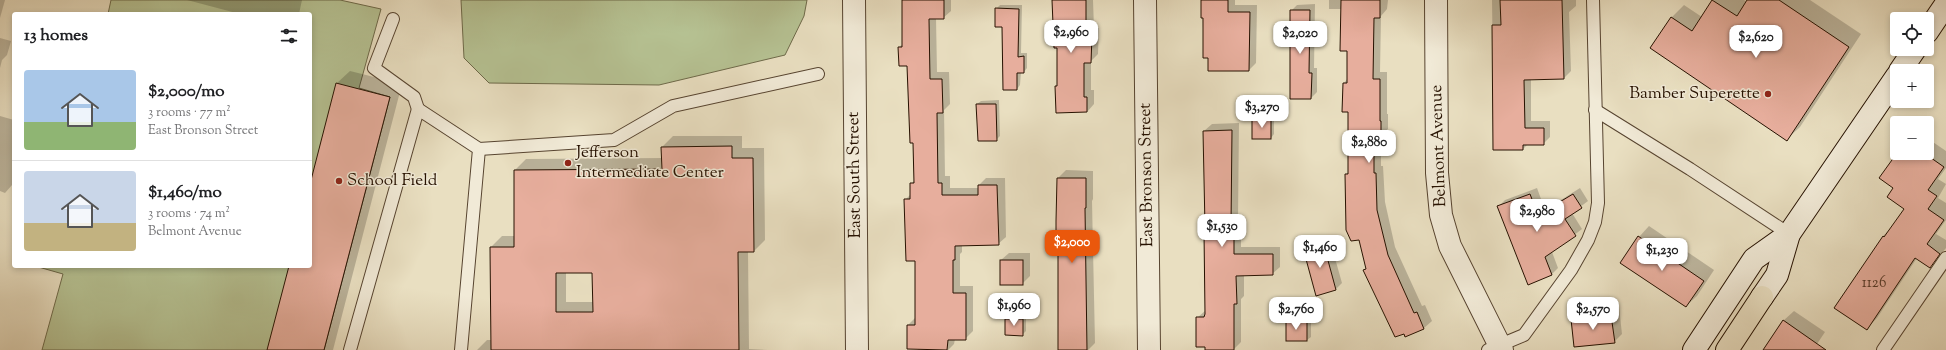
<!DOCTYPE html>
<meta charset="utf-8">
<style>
body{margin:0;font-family:"Sorts Mill Goudy",serif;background:#f6f6f6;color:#202124;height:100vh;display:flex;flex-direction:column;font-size:15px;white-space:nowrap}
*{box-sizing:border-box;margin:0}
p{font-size:13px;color:#757577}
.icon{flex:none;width:22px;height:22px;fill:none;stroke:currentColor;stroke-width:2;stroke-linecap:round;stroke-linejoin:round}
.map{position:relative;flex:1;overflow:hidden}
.panel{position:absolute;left:12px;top:12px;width:300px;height:256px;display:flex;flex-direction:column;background:#fff;border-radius:4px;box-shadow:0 2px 6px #0003}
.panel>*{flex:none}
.tools{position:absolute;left:1890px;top:12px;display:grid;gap:8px}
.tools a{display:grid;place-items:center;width:44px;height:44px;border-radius:4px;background:#fff;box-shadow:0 2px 6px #0003;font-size:20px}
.price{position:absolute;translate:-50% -34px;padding:0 9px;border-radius:8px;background:#fff;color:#222;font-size:13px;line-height:26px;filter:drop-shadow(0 1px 2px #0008)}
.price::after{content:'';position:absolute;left:50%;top:24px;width:12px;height:9px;margin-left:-6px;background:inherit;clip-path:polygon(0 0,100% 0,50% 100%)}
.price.selected{background:#ea580c;color:#fff}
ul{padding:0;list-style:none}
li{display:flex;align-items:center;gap:12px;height:100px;padding:0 12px}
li+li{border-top:1px solid #e0e0e0}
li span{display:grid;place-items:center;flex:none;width:112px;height:80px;border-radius:4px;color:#555}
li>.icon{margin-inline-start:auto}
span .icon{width:48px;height:48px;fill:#fffc;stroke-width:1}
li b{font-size:17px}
h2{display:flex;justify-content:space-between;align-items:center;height:48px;padding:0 12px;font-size:17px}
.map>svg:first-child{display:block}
.green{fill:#b6c293;stroke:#6e6a4a}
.shadow{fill:#0003;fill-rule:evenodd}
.building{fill:#e7ae9d;stroke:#261100;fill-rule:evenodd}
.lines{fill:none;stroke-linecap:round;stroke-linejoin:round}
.lane-casing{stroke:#574430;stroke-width:14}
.street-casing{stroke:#574430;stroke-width:24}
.secondary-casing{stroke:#261100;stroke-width:24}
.primary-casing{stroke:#261100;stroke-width:24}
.lane{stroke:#f1ead7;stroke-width:12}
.street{stroke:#f1ead7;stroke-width:22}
.secondary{stroke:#f1ead7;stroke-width:22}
.primary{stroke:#e9dfc1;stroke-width:22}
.poi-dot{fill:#8f2418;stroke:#f1ead7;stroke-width:1.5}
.labels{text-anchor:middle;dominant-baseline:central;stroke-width:3;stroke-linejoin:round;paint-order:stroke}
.number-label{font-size:15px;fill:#563827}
.poi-label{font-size:17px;fill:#261100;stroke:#f1ead7;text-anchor:start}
.street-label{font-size:17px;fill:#261100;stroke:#f1ead7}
</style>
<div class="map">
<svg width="1946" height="350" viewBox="0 0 1946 350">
<rect width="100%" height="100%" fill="#e9dfc1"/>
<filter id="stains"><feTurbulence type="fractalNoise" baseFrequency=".005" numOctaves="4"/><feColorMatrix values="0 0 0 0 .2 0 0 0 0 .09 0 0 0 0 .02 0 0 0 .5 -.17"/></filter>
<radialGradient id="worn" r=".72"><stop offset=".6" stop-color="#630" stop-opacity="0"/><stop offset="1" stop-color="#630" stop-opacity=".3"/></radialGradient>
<!-- green -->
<g class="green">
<path d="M111,0H340L381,9L359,88L390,97L324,350H42L63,274L35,266H310V14H108Z"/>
<path d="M461,0H807L804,16L785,55L659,85L489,83L464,58Z"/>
</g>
<!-- shadow -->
<g class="shadow">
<path d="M0,0H5L0,18Z"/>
<path d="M187,0H302L299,14H240Z"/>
<path d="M903,0H951V11L943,18H936L937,72H949L950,104L944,110L945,176H950V188H979V185L986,178H1005L1006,237L998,244L962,245V252L960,254V286H973V331L965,339H955L954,344L948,350H918L908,325L916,317V260L905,200L911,194V184L915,180L914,142L908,65L899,47L903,44Z"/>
<path d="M1053,0H1093L1094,28H1099L1098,54L1091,61V90H1094V104L1087,112L1056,86L1058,84V47Z"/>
<path d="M1202,0H1235V5H1257L1256,63L1249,70L1204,57Z"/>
<path d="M1329,0H1388L1387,9L1381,16L1380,72H1387V114H1388V129L1381,135V166H1383L1385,202L1395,247L1422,306L1425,305L1432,321L1424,328L1406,336L1365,270L1367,268L1346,174L1349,172V111L1344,83L1348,78V50L1342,9H1329Z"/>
<path d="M1492,0H1576V6L1569,12L1571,71L1564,78L1531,79V121H1550V137L1543,144H1528L1523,149H1494Z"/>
<path d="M1714,0H1744L1747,2L1748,0H1810L1861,34L1800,127L1787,139L1651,48L1672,17L1684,5L1702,17Z"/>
<path d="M1315,4L1314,68H1317V92L1311,98L1291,11L1297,5Z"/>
<path d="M1000,5H1022L1021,53H1027V68L1024,72H1021L1020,85L1017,89L1003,26L996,9Z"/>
<path d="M0,38L11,41L7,55L2,60L0,68Z"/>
<path d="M350,71L402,84L333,350H268L290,266H310V188L337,83Z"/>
<path d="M999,100L1000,136L996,140L977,104L981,101Z"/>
<path d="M0,116L14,120V179L12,185L5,193L0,191Z"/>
<path d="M1256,116H1274V134L1271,138L1253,120Z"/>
<path d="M1239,123L1238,219H1241V247H1280V267L1272,274L1244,275V296L1241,299V342L1234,349L1197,318L1206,310V227L1204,131L1212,124Z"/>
<path d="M673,136H742V148H764L765,240L754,251H748L749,349L768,350H477L487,340H492L491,247L502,236H515V170L526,159L663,158L662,147ZM566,272H593L594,302H566Z"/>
<path d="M1927,138L1946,151V168L1938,179L1946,184L1938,198L1946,203V220L1936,234L1946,240V248L1930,267L1917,258L1877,318L1867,328L1836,307L1883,236L1892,227L1905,208L1895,188L1898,153H1927Z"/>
<path d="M1066,170L1093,171V199L1092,201L1095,343L1088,350H1059L1058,178Z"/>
<path d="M1537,188L1545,210L1580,188L1588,201L1572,213L1582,229L1552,252L1558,268L1551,275L1498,207L1505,200Z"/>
<path d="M1649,226L1714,270L1697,296L1686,306L1639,237Z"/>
<path d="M1329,237L1342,283L1336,289L1304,248L1310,242Z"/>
<path d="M1009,253H1030V276L1022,284L1001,260Z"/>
<path d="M1619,307L1622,334L1614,342L1572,319L1580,312Z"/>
<path d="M1794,311L1825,332L1813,350H1764L1783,321Z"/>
<path d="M1010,315H1026V331L1022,335L1006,319Z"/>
<path d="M1291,318H1311V337L1307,340H1287V322Z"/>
</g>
<!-- building -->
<g class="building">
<path d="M902,0H944V19H929L930,79H942L943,113H937L938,183H942V195H978V185H997L999,245L955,246V260H953V293H966V340H948L947,350L907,349V325H915V261H906L904,199H910V183H914L913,143H910L907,66H899L898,47H902Z"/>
<path d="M1052,0H1086V35H1092L1091,63H1084V97H1087V112L1056,113L1055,86H1057V48H1054Z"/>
<path d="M1201,0H1228V12H1250L1249,71H1208V58H1203V18H1201Z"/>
<path d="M1341,0H1380V18H1374L1373,79H1380V121H1381V137H1374V173H1376L1377,210L1388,255L1414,313L1417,312L1424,329L1405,337L1404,334L1395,337L1363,270L1366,269L1359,240L1351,241L1346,230L1345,174H1348V112H1342L1343,83H1347V51H1340Z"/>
<path d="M1500,0H1562L1564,79L1524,80L1525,128H1544V145H1523V150H1493L1492,25H1501Z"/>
<path d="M1712,0L1737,16L1747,0H1779L1849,47L1787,141L1650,48L1671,17L1692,31Z"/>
<path d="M995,8L1019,9L1018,57L1024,56V73H1017V90H1003L1002,27H995Z"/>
<path d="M1290,10H1310L1309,73H1312L1311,99H1290Z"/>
<path d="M336,83L390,97L324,350H267L289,266H310V184Z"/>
<path d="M976,104H996L997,141H978Z"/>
<rect x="1252" y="119" width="19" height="20"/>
<path d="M1232,130L1231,226H1234V254H1273V275L1236,276L1237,304H1234V350H1205V347H1196V317H1204L1205,314L1204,232L1205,227L1203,131Z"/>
<path d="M732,146V158H753L754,252H738L739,350H491L490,247H514V170L662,169L661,147ZM556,273H592L593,312H556Z"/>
<path d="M1897,153H1924L1944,167L1928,190L1937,196L1928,209L1944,220L1927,244L1940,254L1930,268L1915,258L1867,330L1834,308L1883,236L1884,237L1904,209L1887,197L1893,188L1879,178Z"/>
<path d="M1057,178H1086V208H1085L1087,350H1058V252H1056V221Z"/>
<path d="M1530,194L1538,215L1573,194L1582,208L1565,219L1576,236L1545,257L1552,275L1528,285L1497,206Z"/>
<path d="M1638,236L1704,281L1686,307L1620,263Z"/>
<path d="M1323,242L1336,290L1316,296L1303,248Z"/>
<rect x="1000" y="260" width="23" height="25"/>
<path d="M1611,315L1615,343L1574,347L1571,319Z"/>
<path d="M1005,319H1023V336L1005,335Z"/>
<path d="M1783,320L1826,350H1763Z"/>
<rect x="1286" y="321" width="21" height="20"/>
</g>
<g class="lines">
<defs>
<g id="lane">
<path d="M393,19L374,68L414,97L418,109"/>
<path d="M1595,110L1690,169L1789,234"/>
<path d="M479,149L614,140L673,106L818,74"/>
<path d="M350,350L418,109L479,149L461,350"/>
<path d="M1488,350L1524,335L1571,270L1588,240L1595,222L1598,203L1593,0"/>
<path d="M1883,350L1946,258"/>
</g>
<g id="street">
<path d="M854,0L857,350"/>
<path d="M1145,0L1149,350"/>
<path d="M1436,0L1437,173L1441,215L1450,246L1502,350"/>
</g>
<g id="secondary">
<path d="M1927,32L1946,4"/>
<path d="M1900,71L1915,49"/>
<path d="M1762,297L1777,275L1789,234L1897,76"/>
<path d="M1694,350L1754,259L1789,234"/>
</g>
<path id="primary" d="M1727,350L1762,297"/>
</defs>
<!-- lane casing -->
<use href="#lane" class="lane-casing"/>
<!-- street casing -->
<use href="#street" class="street-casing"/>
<!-- secondary casing -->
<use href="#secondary" class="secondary-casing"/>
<!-- primary casing -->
<use href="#primary" class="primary-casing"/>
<!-- lane -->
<use href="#lane" class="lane"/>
<!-- street -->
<use href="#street" class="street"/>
<!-- secondary -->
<use href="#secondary" class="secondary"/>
<!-- primary -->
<use href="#primary" class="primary"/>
</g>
<!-- markers -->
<g class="poi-dot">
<circle cx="1768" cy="94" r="4"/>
<circle cx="568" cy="163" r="4"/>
<circle cx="339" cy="181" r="4"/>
</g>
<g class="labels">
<!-- number labels -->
<g class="number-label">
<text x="1874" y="283">1126</text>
</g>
<!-- poi labels -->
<g class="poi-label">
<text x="1760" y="94" text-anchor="end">Bamber Superette</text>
<text x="576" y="153">Jefferson<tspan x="576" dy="20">Intermediate Center</tspan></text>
<text x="347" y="181">School Field</text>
</g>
<!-- street labels -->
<g class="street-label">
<text transform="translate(1439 146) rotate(-92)">Belmont Avenue</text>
<text transform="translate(855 175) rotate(-91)">East South Street</text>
<text transform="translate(1147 175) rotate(-91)">East Bronson Street</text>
</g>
</g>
<rect width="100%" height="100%" filter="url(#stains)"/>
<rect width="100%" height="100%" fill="url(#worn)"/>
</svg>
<div class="tools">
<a><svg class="icon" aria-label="locate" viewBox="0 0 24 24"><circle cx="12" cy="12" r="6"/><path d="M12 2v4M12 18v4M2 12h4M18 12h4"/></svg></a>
<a>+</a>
<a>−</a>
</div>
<b class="price" style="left:1071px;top:54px">$2,960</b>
<b class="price" style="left:1300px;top:55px">$2,020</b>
<b class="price" style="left:1756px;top:59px">$2,620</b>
<b class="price" style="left:1262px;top:129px">$3,270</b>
<b class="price" style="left:1369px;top:164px">$2,880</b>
<b class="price" style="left:1537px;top:233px">$2,980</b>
<b class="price" style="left:1222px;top:248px">$1,530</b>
<b class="price selected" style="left:1072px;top:264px">$2,000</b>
<b class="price" style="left:1320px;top:269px">$1,460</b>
<b class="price" style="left:1662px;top:272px">$1,230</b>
<b class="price" style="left:1014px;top:327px">$1,960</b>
<b class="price" style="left:1296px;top:331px">$2,760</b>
<b class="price" style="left:1593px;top:331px">$2,570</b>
<section class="panel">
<h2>13 homes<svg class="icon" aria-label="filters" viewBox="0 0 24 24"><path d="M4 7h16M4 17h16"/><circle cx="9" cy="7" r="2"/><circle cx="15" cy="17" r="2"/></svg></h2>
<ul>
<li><span style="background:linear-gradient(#a9c7e8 65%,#8fb573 0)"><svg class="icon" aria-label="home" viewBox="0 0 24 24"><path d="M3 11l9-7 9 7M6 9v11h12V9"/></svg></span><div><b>$2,000/mo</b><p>3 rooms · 77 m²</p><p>East Bronson Street</p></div></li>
<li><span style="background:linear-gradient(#c9d6e8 65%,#c2b280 0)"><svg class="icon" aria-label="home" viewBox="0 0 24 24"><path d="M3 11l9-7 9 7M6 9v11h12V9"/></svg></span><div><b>$1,460/mo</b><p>3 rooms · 74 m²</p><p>Belmont Avenue</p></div></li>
</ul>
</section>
</div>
